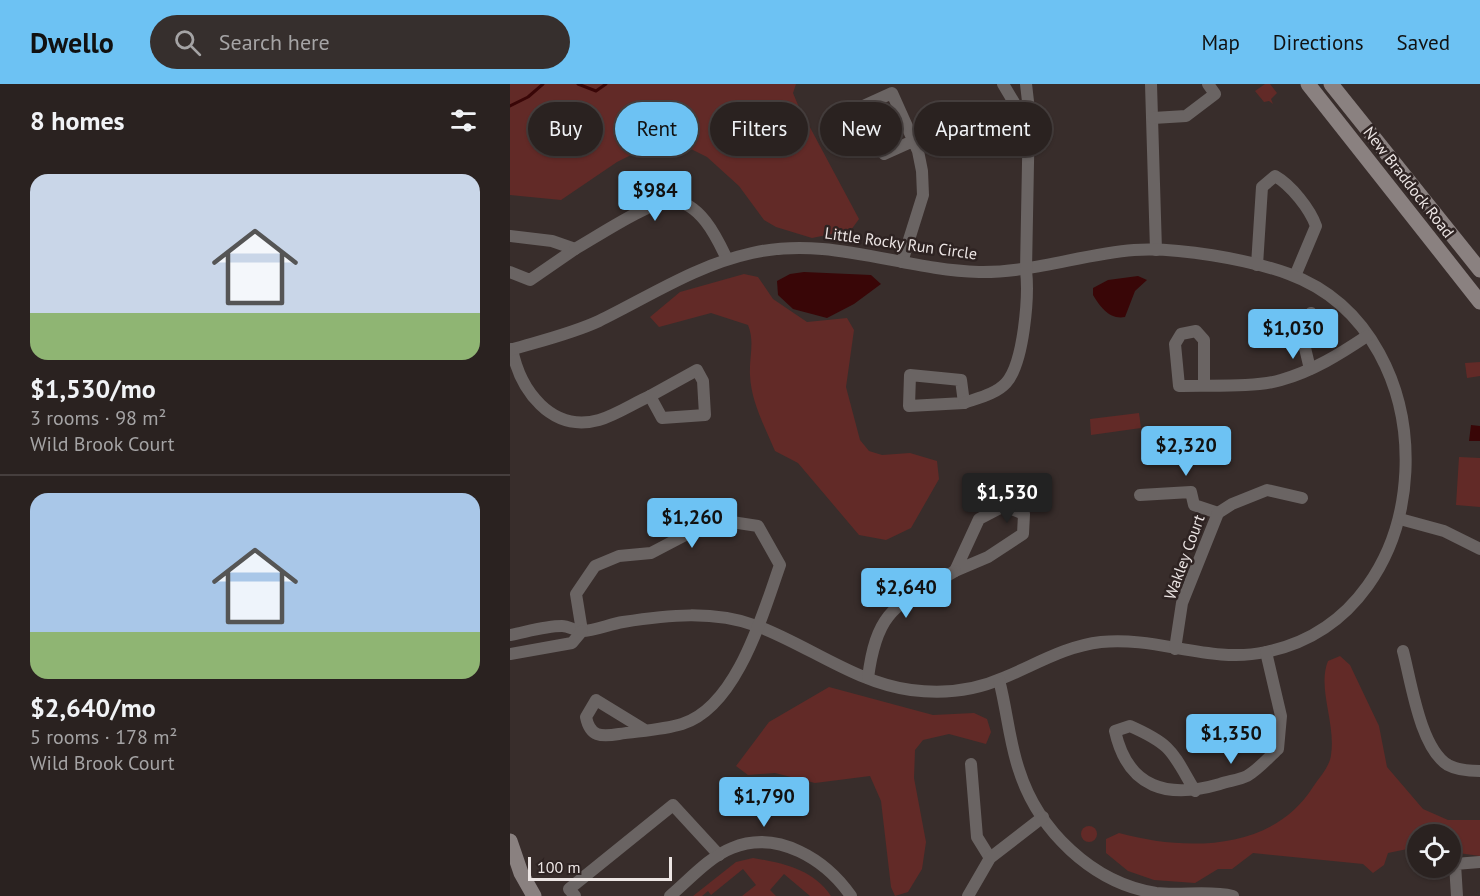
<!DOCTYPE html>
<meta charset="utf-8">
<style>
body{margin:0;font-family:"PT Sans",sans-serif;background:#362f2d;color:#f1f3f6;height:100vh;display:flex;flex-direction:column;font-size:22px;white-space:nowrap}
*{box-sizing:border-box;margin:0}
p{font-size:20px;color:#a5a4a5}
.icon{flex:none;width:33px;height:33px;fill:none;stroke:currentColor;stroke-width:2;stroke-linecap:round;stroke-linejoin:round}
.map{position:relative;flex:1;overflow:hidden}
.side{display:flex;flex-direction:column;background:#2a2220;width:510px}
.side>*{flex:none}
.banner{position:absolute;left:18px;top:18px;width:570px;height:54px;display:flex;gap:12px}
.controls{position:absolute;left:897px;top:740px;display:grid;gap:12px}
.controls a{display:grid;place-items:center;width:54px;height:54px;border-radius:50%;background:#2a2220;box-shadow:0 2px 4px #0004,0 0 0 2px #463f3e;font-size:30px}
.scale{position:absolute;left:18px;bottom:15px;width:144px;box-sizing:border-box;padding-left:6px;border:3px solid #ece5e4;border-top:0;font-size:16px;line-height:21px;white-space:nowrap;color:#ece5e4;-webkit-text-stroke:4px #2e2322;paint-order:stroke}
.price{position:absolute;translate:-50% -51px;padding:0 14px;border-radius:6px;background:#6dc2f3;color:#111;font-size:20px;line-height:39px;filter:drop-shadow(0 2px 3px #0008)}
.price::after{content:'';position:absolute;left:50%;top:36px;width:18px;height:14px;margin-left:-9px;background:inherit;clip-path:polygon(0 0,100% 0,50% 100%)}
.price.selected{background:#222;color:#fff}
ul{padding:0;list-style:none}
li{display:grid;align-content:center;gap:12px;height:318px;padding:0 30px}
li+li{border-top:2px solid #463f3e}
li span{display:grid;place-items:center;height:186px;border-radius:18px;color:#555}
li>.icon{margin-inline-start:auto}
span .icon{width:108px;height:108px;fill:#fffc;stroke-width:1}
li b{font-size:26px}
h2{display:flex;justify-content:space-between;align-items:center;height:72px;padding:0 30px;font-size:26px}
.tag{padding:0 21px;border-radius:27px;background:#2a2220;box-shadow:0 2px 4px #0004,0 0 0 2px #463f3e;font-size:21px;line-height:54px}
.tag.selected{background:#6dc2f3;color:#111}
header{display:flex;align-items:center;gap:36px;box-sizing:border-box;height:84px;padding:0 30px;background:#6dc2f3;color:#111}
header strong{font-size:28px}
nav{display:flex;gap:33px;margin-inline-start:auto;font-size:21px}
.search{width:420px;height:54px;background:#362f2d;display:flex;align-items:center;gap:15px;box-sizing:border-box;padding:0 21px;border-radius:33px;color:#a5a4a5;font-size:22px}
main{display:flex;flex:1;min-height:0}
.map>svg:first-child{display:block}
.green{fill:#622a27}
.water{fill:#390607}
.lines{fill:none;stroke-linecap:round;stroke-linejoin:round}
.stream{stroke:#390607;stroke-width:3}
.street{stroke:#6a6463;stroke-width:12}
.secondary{stroke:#8a8180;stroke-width:15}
.labels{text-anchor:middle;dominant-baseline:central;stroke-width:5;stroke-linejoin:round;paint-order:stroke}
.street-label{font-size:16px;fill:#ece5e4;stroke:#2e2322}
</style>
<header>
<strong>Dwello</strong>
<div class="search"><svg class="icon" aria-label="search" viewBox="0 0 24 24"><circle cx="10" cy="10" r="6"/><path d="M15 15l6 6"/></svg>Search here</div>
<nav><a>Map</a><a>Directions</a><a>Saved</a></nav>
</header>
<main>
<section class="side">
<h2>8 homes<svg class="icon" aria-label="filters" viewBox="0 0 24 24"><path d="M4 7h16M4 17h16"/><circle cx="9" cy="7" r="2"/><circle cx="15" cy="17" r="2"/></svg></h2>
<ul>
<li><span style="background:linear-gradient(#c9d6e8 75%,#8fb573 0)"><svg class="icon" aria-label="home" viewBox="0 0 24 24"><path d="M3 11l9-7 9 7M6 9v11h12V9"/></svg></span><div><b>$1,530/mo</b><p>3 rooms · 98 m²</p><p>Wild Brook Court</p></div></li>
<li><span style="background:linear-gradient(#a9c7e8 75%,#8fb573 0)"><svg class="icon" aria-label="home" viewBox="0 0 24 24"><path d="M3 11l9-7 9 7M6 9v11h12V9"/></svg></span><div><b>$2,640/mo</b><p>5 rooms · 178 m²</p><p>Wild Brook Court</p></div></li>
</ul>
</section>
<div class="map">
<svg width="970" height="812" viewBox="0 0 970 812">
<rect width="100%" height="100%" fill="#382d2b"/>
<!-- green -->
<g class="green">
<path d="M0,0H286L283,9L288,21L349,135L341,146L302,154L266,143L254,136L229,102L197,73L171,60L144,62L131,66L107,78L51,116L0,111Z"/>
<path d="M755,0H760L767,9L761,15L763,20L759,17L754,18L745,7Z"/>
<path d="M234,190L248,193L263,215L297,238L337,234L344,246L336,303L350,356L359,367L372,371L400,369L427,377L429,395L401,444L376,456L349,451L288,379L265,367C255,343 241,318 240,291C239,273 245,258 238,241L201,229L149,243L140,233L170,208Z"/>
<path d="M970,278V292L957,294L955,279Z"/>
<path d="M629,329L631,344L581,351L580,335Z"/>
<path d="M949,373L970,374V423L946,421Z"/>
<path d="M830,572L840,581L869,642L877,683L913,725L938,736H970V772L941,768L940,750H908L907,763L878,769L874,781L863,789L853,780L743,769L722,785H708L685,799L644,796L618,787L596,769V755L609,749C675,767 762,768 803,703C809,694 820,682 821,671C826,639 807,604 818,577Z"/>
<path d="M319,603L423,631L464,629L477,635L481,648L476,660L439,650L413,656L405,666L404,694L416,758L412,785L398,808L385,812L381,803L371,717L360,692L305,699L265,689L238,691L226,682L259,638Z"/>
<circle cx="579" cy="750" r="8"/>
<path d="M243,774C272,779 303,785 321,812H300L274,790L260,806L266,812H232L246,801L233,785L201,811L198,807L192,812H183L226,778Z"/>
</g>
<!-- water -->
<g class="water">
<path d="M294,188L361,191L371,200L344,220L317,234L283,225L268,211L267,197L280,190Z"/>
<path d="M628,192L637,196L625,207L615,233C600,236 590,223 583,211V204L598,196Z"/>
<path d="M961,341L970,342V357H959Z"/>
</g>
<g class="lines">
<!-- stream -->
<g class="stream">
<path d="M68,0L86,7L96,0"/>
<path d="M0,22L18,13L33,0"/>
</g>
<!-- street -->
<g class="street">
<path d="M493,0L518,42"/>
<path d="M641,0L646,166"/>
<path d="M643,34L676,32L705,10L698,0"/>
<path d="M0,152L42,157L65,165L20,196L0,188"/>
<path d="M65,165C85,154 140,117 161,117C190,117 207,154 217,175"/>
<path d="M392,178L413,111L412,87L408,67L382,9L349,24L374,70L403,57"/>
<path d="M747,181L752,103L765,92C781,101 800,125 806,142L785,192"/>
<path d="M2,265C10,306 41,349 89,336C106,331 124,319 140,312"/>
<path d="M0,266C30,257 61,250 89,237C140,212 187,181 242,169C320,151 392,186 469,188C522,189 572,170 624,166C667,163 738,175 779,190C942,250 934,531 756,568C700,580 647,552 591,558C555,562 525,581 493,594C464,607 432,610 401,606C346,599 298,561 247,542C204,526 157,531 113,538C100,540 84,547 72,547C65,547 59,542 52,542C35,542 16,548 0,551"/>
<path d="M800,285L795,264L801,229"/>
<path d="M187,286L193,297L195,331L152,334L140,312Z"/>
<path d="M400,291L451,296L454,319L399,322Z"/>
<path d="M694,301V256L686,247L671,250L665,260L669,302C697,301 745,304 771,296C803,287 830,270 857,252"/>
<path d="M454,319C468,314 486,310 496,299C514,279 519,212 516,186L519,26L516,0"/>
<path d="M630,411L681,408L684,421L708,429"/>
<path d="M494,422L514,430L513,450L478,473L445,487L469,435Z"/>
<path d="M890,435L934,447L970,465"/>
<path d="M72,547L66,510L85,482L109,472L141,469L183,447L215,437L248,442L270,481C253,529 227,623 172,640C152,646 129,647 109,650C91,653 80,653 76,633L86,616L135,646"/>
<path d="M665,565L672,519L708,429L722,420L757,406L792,414"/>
<path d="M893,567C901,597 910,664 938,681C947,686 961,687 970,687"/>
<path d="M0,570L62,559L72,547"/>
<path d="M358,594C367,523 388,521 445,487"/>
<path d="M489,596C497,626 499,657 509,686C528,746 582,799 646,809C671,812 698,806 723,812"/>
<path d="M461,680L467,753L480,774"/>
<path d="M685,707C662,668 663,661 620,642L605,647C618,705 658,715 710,700C718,697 729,696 737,692C748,686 759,673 768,665L771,632L756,568"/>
<path d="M65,812L59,805L163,721L209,771"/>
<path d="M160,812C179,796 199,773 222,764C268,745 316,776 341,812"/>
<path d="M458,812L480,774L533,733"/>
<path d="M947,812L945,780L970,778"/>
</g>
<!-- secondary -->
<g class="secondary">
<path d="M798,0L970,218"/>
<path d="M821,0L970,186"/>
<path d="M0,757L11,789L24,812"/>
</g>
</g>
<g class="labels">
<!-- street labels -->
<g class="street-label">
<text transform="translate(899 98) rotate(52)">New Braddock Road</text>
<text transform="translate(391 159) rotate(8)">Little Rocky Run Circle</text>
<text transform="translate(674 473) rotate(-70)">Wakley Court</text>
</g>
</g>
</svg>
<div class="controls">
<a><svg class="icon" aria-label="locate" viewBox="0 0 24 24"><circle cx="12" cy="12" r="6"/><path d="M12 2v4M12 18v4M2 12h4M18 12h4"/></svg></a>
</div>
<div class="scale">100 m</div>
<b class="price" style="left:145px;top:138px">$984</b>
<b class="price" style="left:783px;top:276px">$1,030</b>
<b class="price" style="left:676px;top:393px">$2,320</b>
<b class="price selected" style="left:497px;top:440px">$1,530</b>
<b class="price" style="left:182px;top:465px">$1,260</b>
<b class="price" style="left:396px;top:535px">$2,640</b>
<b class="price" style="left:721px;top:681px">$1,350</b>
<b class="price" style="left:254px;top:744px">$1,790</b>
<div class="banner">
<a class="tag">Buy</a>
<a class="tag selected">Rent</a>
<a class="tag">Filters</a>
<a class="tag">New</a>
<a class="tag">Apartment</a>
</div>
</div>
</main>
